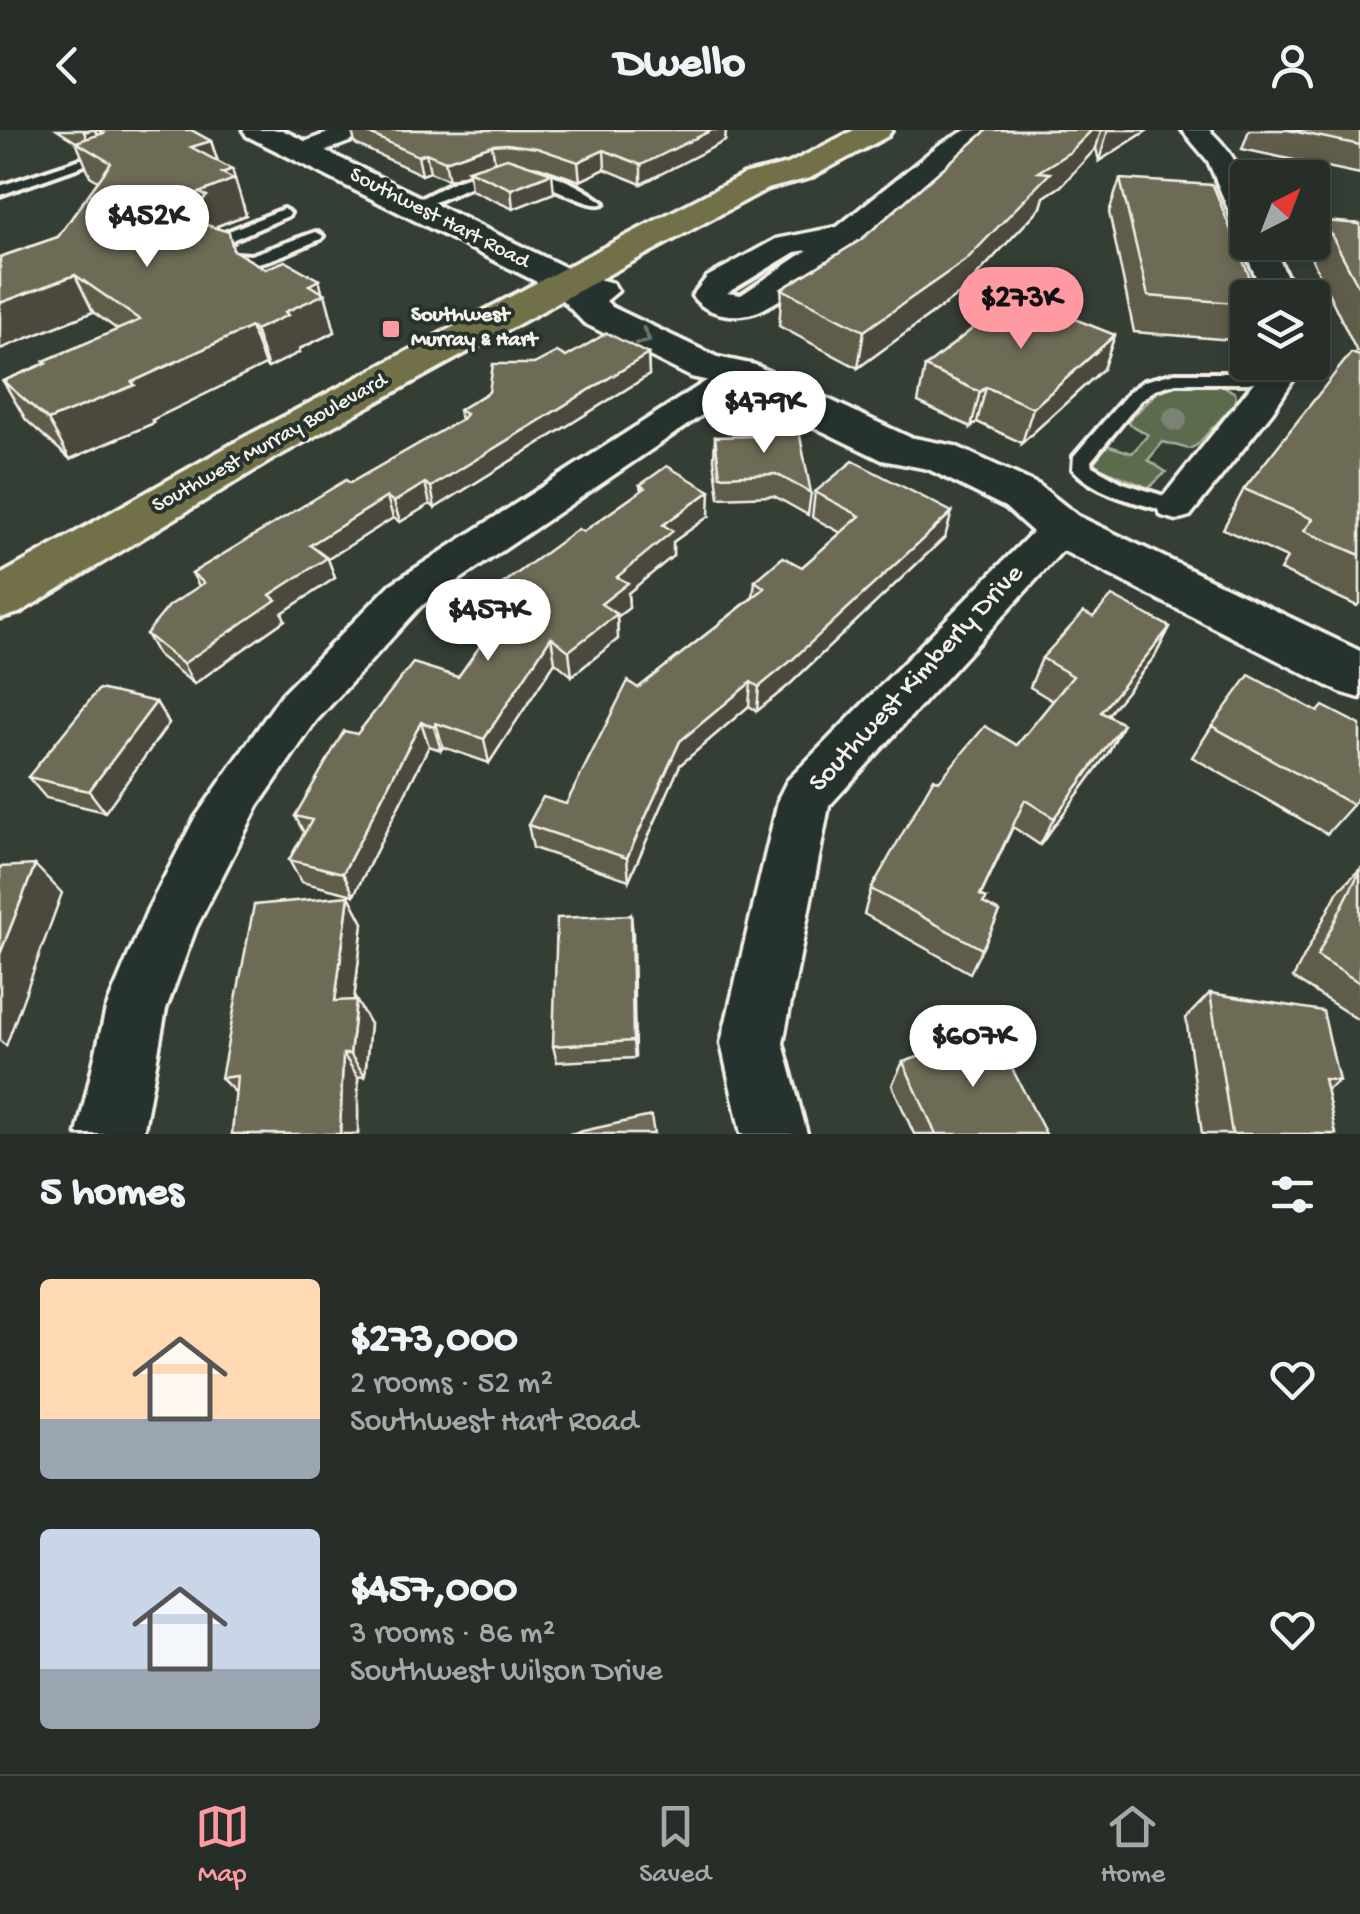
<!DOCTYPE html>
<meta charset="utf-8">
<style>
body{margin:0;font-family:"Gochi Hand",sans-serif;background:#333a34;color:#f1f3f6;height:100vh;display:flex;flex-direction:column;font-size:38px;white-space:nowrap}
*{box-sizing:border-box;margin:0}
p{font-size:32px;color:#a4a8a8}
.icon{flex:none;width:55px;height:55px;fill:none;stroke:currentColor;stroke-width:2;stroke-linecap:round;stroke-linejoin:round}
.map{position:relative;height:1004px;overflow:hidden}
.details{display:flex;flex-direction:column;background:#272e28;flex:1}
.details>*{flex:none}
.needle{width:65px;rotate:42deg}
.fabs{position:absolute;left:1230px;top:30px;display:grid;gap:20px}
.fabs a{display:grid;place-items:center;width:100px;height:100px;border-radius:10px;background:#272e28;box-shadow:0 5px 15px #0003,0 0 0 2px #434a45;font-size:50px}
.price{position:absolute;translate:-50% -85px;padding:0 22px;border-radius:35px;background:#fff;color:#222;font-size:32px;line-height:65px;filter:drop-shadow(0 2px 5px #0008)}
.price::after{content:'';position:absolute;left:50%;top:60px;width:30px;height:22px;margin-left:-15px;background:inherit;clip-path:polygon(0 0,100% 0,50% 100%)}
.price.active{background:#ff9aa2;color:#111}
ul{padding:0;list-style:none}
li{display:flex;align-items:center;gap:30px;height:250px;padding:0 40px}
li span{display:grid;place-items:center;flex:none;width:280px;height:200px;border-radius:10px;color:#555}
li>.icon{margin-inline-start:auto}
span .icon{width:120px;height:120px;fill:#fffc;stroke-width:1}
li b{font-size:42px}
h2{display:flex;justify-content:space-between;align-items:center;height:120px;padding:0 40px;font-size:42px}
header{display:flex;justify-content:space-between;align-items:center;height:130px;padding:0 40px;background:#272e28;font-size:45px;font-weight:800}
.dock{display:flex;justify-content:space-around;align-items:center;height:140px;border-top:2px solid #434a45;background:#272e28;font-size:28px;color:#a4a8a8}
.dock a{display:grid;justify-items:center;gap:5px}
.dock .active{color:#ff9aa2}
.map>svg:first-child{display:block}
.green{fill:#5c6b4d;stroke:#a8ae9a;stroke-width:2.5}
.lines{fill:none;stroke-linecap:round;stroke-linejoin:round}
.lane-casing{stroke:#f4f1e8;stroke-width:8}
.street-casing{stroke:#f4f1e8;stroke-width:7}
.secondary-casing{stroke:#f4f1e8;stroke-width:7}
.primary-casing{stroke:#f4f1e8;stroke-width:7}
.lane{fill:#26332d;fill-rule:evenodd}
.street{fill:#26332d;fill-rule:evenodd}
.secondary{fill:#26332d;fill-rule:evenodd}
.primary{fill:#71704a;fill-rule:evenodd}
.tree{fill:#7c8375}
.wall{fill:#5e5b4a;stroke:#f4f1e8;stroke-width:2.5}
.shaded-wall{fill:#4c4a3c;stroke:#f4f1e8;stroke-width:2.5}
.building{fill:#6d6a56;stroke:#f4f1e8;stroke-width:2.5}
.oneway{stroke:#6e766e}
.poi-dot{fill:#ff9aa2;stroke:#26332d;stroke-width:4}
.labels{text-anchor:middle;dominant-baseline:central;stroke-width:8;stroke-linejoin:round;paint-order:stroke}
.far-street-label{font-size:22px;fill:#f4f1e8;stroke:#26332d}
.far-poi-label{font-size:22px;font-weight:bold;fill:#f4f1e8;stroke:#26332d;text-anchor:start}
.street-label{font-size:28px;fill:#f4f1e8;stroke:#26332d}
</style>
<header><svg class="icon" aria-label="back" viewBox="0 0 24 24"><path d="M15 5l-7 7 7 7"/></svg>Dwello<svg class="icon" aria-label="person" viewBox="0 0 24 24"><circle cx="12" cy="8" r="4"/><path d="M4 21q1-7 8-7t8 7"/></svg></header>
<div class="map">
<svg width="1360" height="1004" viewBox="0 0 1360 1004">
<rect width="100%" height="100%" fill="#343e35"/>
<filter id="ink" filterUnits="userSpaceOnUse"><feTurbulence type="fractalNoise" baseFrequency=".01" numOctaves="2"/><feDisplacementMap in="SourceGraphic" scale="20" xChannelSelector="R" yChannelSelector="G"/><feConvolveMatrix kernelMatrix="1 2 1 2 8 2 1 2 1" color-interpolation-filters="sRGB"/></filter>
<g filter="url(#ink)">
<!-- green -->
<path class="green" d="M1191,253L1224,256L1235,263L1237,271L1197,315L1189,319L1163,312L1148,330L1166,342L1149,358L1100,338L1092,331L1106,315L1132,323L1148,305L1127,292L1161,258Z"/>
<g class="lines">
<defs>
<g id="lane">
<path d="M105,21L116,24L0,65V56Z"/>
<path d="M496,37C532,33 576,51 604,73C589,82 535,43 509,44C482,45 421,86 406,76L455,51Z"/>
<path d="M283,79L290,83L288,86L234,109L221,120L209,117L224,103Z"/>
<path d="M316,102L323,106L321,109C290,121 245,148 214,127L221,123L251,125Z"/>
<path d="M1282,236L1291,241L1288,245L1248,253H1176L1156,259L1141,270L1091,331L1092,336L1123,353L1183,372L1186,377L1183,382L1176,384C1143,374 1097,366 1073,339L1074,326L1129,262L1144,251L1175,243H1248Z"/>
</g>
<g id="street">
<path d="M335,0H370L367,5L312,26L303,29L290,21L294,16Z"/>
<path d="M966,0H997C986,14 966,18 952,29C894,77 829,145 763,179C741,190 707,187 692,166L707,147L776,109L837,97L939,15ZM808,120L741,165L727,163L795,122Z"/>
<path d="M1182,0H1209C1243,31 1248,58 1248,101L1234,93L1208,31Z"/>
<path d="M1248,105V112H1271L1297,168H1265L1241,112Z"/>
<path d="M1270,232H1305L1273,281L1190,386L1176,390L1162,386L1156,377L1162,368Z"/>
<path d="M740,234L752,237L757,244L752,251L421,476L316,591L258,676L196,798L166,879L143,1004H77L106,879L148,779L195,688L282,564L391,454L728,237Z"/>
<path d="M1060,384L1074,388L1080,398L1074,408L829,676L783,913L807,1004H741L721,913L779,667L787,651L1046,388Z"/>
</g>
<path id="secondary" d="M243,0H282L579,144L613,153L618,161L606,171L612,177L717,227L755,235L909,307L955,316L1039,355L1078,386L1360,521V568L1340,562L1042,410L1005,377L928,339L882,330L728,255L691,247L584,193L553,160L247,6Z"/>
<path id="primary" d="M854,0H892L888,6L810,48L767,59L615,141L273,329L19,483L0,488V445L241,309L589,125L743,45L788,34Z"/>
</defs>
<!-- lane casing -->
<use href="#lane" class="lane-casing"/>
<!-- street casing -->
<use href="#street" class="street-casing"/>
<!-- secondary casing -->
<use href="#secondary" class="secondary-casing"/>
<!-- primary casing -->
<use href="#primary" class="primary-casing"/>
<!-- lane -->
<use href="#lane" class="lane"/>
<!-- street -->
<use href="#street" class="street"/>
<!-- secondary -->
<use href="#secondary" class="secondary"/>
<!-- primary -->
<use href="#primary" class="primary"/>
</g>
<!-- trees -->
<circle class="tree" cx="1175" cy="289" r="12"/>
<!-- wall -->
<g class="wall">
<path d="M57,0H191L211,11L218,32L243,74L246,85L217,96L218,99L235,121L265,139L319,150L322,162L325,164L335,202L299,219L300,222L268,238L265,235L152,290L154,293L70,329L26,290L3,251L46,233L44,231L118,200L93,182L0,219V127L58,107L98,51L90,46L76,12Z"/>
<path d="M352,0H726L725,11L641,54L605,39L580,51L539,37L530,36L554,63L513,79L471,60L469,43L449,50L430,42L422,45L355,14Z"/>
<path d="M987,0H1148L1099,31L1096,18L1061,56L1044,67L1041,77L959,164L858,238L779,196L782,159L862,109Z"/>
<path d="M1249,0H1360V44L1242,19Z"/>
<path d="M1120,49L1248,168V206L1245,211L1134,202L1109,82Z"/>
<path d="M1324,91L1360,94V222H1357L1309,123Z"/>
<path d="M1115,205L1103,239L1022,313L977,292L971,297L918,272L925,237Z"/>
<path d="M648,224L649,245L435,378L430,374L400,392L393,388L328,429L335,448L282,483L285,490L194,554L158,525L146,504L199,456L192,443L461,290L459,280L534,234L566,227Z"/>
<path d="M1360,226V472L1357,476L1280,440L1287,428L1223,399L1244,359Z"/>
<path d="M715,307L811,363L808,385L774,366L719,368L714,329Z"/>
<path d="M640,355L709,386L673,412V426L628,463L629,478L617,487L618,509L572,546L555,532L489,633L443,617L441,620L429,616L354,765L301,752L289,730L304,703L295,686L357,604L458,547L503,484L497,458L583,402L641,361Z"/>
<path d="M815,362L945,407L789,555L757,581L749,576L680,635L629,750L533,718L528,695L566,674L638,558L753,467L755,451L802,437L841,403L812,387Z"/>
<path d="M1093,487L1170,497L1155,526L1107,585L1123,594L1108,623L1040,715L1013,697L981,765L984,774L1000,782L970,843L864,784L871,759L939,651L1017,615L1053,571L1030,557L1042,528Z"/>
<path d="M156,572L169,593L105,682L46,668L28,647Z"/>
<path d="M1318,582L1353,675L1327,704L1192,627L1212,596Z"/>
<path d="M1360,739V891L1293,848L1338,761Z"/>
<path d="M349,766L363,793L354,870L370,894L365,946L358,947V1004H232L236,963L221,948Z"/>
<path d="M631,785L635,928L557,932L553,916Z"/>
<path d="M1210,863L1339,951L1326,960L1336,1004H1202L1186,888Z"/>
<path d="M903,932L1046,1004H914L892,955Z"/>
</g>
<!-- shaded-wall -->
<g class="shaded-wall">
<path d="M91,0H95L102,18L92,21L84,2Z"/>
<path d="M712,0H726L725,11L641,54V35Z"/>
<path d="M1092,0H1101L1096,18L1061,56L1044,67L1041,77L959,164L858,238L864,201L1038,42Z"/>
<path d="M1108,0H1148L1099,31Z"/>
<path d="M211,11L222,45L191,17Z"/>
<path d="M492,15L495,33L468,40L469,43L449,50L445,31Z"/>
<path d="M604,20L605,39L580,51L578,32Z"/>
<path d="M426,23L430,42L422,45L418,26Z"/>
<path d="M232,39L246,85L217,96L220,102L205,117L192,81L199,63L222,43Z"/>
<path d="M552,43L554,63L513,79L511,59Z"/>
<path d="M75,145L93,182L0,219V173Z"/>
<path d="M319,150L323,165L325,164L335,202L299,219L300,222L268,238L255,200L309,155Z"/>
<path d="M251,197L265,235L152,290L154,293L70,329L48,290Z"/>
<path d="M1115,205L1103,239L1022,313L1033,278Z"/>
<path d="M648,224L649,245L435,378L431,357Z"/>
<path d="M986,257L977,292L971,297L980,262Z"/>
<path d="M425,353L430,374L400,392L394,372Z"/>
<path d="M710,361L709,386L673,412V426L628,463L629,478L617,487L618,509L572,546L569,521L617,447L663,395Z"/>
<path d="M387,367L393,388L328,429L335,448L282,483L285,490L194,554L183,534L270,465L310,415Z"/>
<path d="M952,382L945,407L789,555L757,581L759,557Z"/>
<path d="M1170,497L1155,526L1087,611L1101,582Z"/>
<path d="M551,507L555,532L489,633L484,609Z"/>
<path d="M751,552L749,576L680,635L629,750L627,728L680,611Z"/>
<path d="M156,572L169,593L105,682L89,661Z"/>
<path d="M421,592L429,616L354,765L343,743Z"/>
<path d="M436,593L443,617L441,620L434,597Z"/>
<path d="M1123,594L1108,623L1040,715L1054,688Z"/>
<path d="M35,735L62,763L6,916L0,911V824Z"/>
<path d="M349,766L363,793L351,896L335,871Z"/>
<path d="M631,785L633,804L635,928L633,911Z"/>
<path d="M356,870L370,894L365,946L350,924Z"/>
<path d="M343,924L358,947V1004H340Z"/>
</g>
<!-- building -->
<g class="building">
<path d="M98,0H191L211,11L191,17L232,39L222,43L234,49L199,63L207,66L192,81L202,86L197,92L229,102L233,120L265,139L285,131L319,150L309,155L325,164L285,182L288,185L255,200L251,197L132,252L135,255L48,290L3,251L47,233L44,231L140,190L75,145L0,173V127L58,107L111,33L76,12L104,3Z"/>
<path d="M361,0H712L641,35L604,20L578,32L537,18L507,14L492,15L445,31L426,23L418,26Z"/>
<path d="M987,0H1092L1070,22L1038,42L1050,43L967,129L864,201L782,159L862,109Z"/>
<path d="M1288,0H1360V15Z"/>
<path d="M507,28L552,43L511,59L468,40Z"/>
<path d="M1120,49L1213,55L1258,168H1248V174L1148,166Z"/>
<path d="M1324,91L1360,94V159Z"/>
<path d="M1014,165L1115,205L1033,278L986,257L980,262L925,237Z"/>
<path d="M607,203L648,224L431,357L425,353L394,372L387,367L310,415L327,428L270,465L276,470L183,534L146,504L169,476L204,453L192,443L346,350L350,353L462,289L466,284L459,280L489,262L493,234H534L557,222L566,227Z"/>
<path d="M1351,223L1360,226V425L1304,401L1313,389L1244,359Z"/>
<path d="M799,301L811,363L776,344L720,346L715,307L752,306V302Z"/>
<path d="M853,331L952,382L792,530L759,557L751,552L680,611L627,728L528,695L543,667L566,674L628,551L638,558L765,458L755,451L783,427L802,437L860,386L815,362Z"/>
<path d="M667,336L710,361L663,395L673,401L617,447L628,453L601,474L617,484L569,521L551,507L484,609L436,593L434,597L421,592L343,743L289,730L312,690L295,686L344,601L357,604L413,533L458,547L513,470L497,458L578,399L583,402L645,358L640,355Z"/>
<path d="M1112,466L1170,497L1101,582L1123,594L1054,688L1025,670L980,765L987,768L983,773L1000,782L982,819L871,759L934,648L939,651L985,596L1017,615L1073,546L1042,528L1084,482L1093,487Z"/>
<path d="M1249,545L1318,582L1323,576L1360,595V663L1353,675L1212,596Z"/>
<path d="M99,559L156,572L89,661L28,647Z"/>
<path d="M35,735L0,824V737Z"/>
<path d="M1360,741V853L1317,826Z"/>
<path d="M349,766L335,871L356,870L350,924H343L340,1004H232L237,946L221,948L254,775Z"/>
<path d="M631,785L633,911L553,916L557,788Z"/>
<path d="M1210,863L1323,881L1339,951L1324,949L1336,1004H1232Z"/>
<path d="M993,902L1046,1004H936L903,932Z"/>
<path d="M651,986L654,1004H569Z"/>
</g>
<!-- one-way arrows -->
<defs><path id="oneway-chevron" d="M-2-3.5L2.5 0L-2 3.5" fill="none" stroke-width="1.6" stroke-linecap="round" stroke-linejoin="round" transform="scale(2.5)"/></defs>
<use class="oneway" href="#oneway-chevron" transform="translate(644 208) rotate(26)"/>
</g>
<!-- markers -->
<rect class="poi-dot" x="381" y="189" width="20" height="20" rx="5"/>
<g class="labels">
<!-- far-street labels -->
<g class="far-street-label">
<text transform="translate(439 89) rotate(27)">Southwest Hart Road</text>
<text transform="translate(270 314) rotate(-29)">Southwest Murray Boulevard</text>
</g>
<!-- far-poi labels -->
<g class="far-poi-label">
<text x="411" y="186">Southwest<tspan x="411" dy="25">Murray &amp; Hart</tspan></text>
</g>
<!-- street labels -->
<g class="street-label">
<text transform="translate(917 549) rotate(-47)">Southwest Kimberly Drive</text>
</g>
</g>
</svg>
<div class="fabs">
<a><svg class="needle" viewBox="-14 -14 28 28"><path d="M0-13l5 13h-10z" fill="#e53935"/><path d="M0 13l5-13h-10z" fill="#a4a8a8"/></svg></a>
<a><svg class="icon" aria-label="layers" viewBox="0 0 24 24"><path d="M12 4l9 5-9 5-9-5zM3 14l9 5 9-5"/></svg></a>
</div>
<b class="price" style="left:147px;top:140px">$452K</b>
<b class="price active" style="left:1021px;top:222px">$273K</b>
<b class="price" style="left:764px;top:326px">$479K</b>
<b class="price" style="left:488px;top:534px">$457K</b>
<b class="price" style="left:973px;top:960px">$607K</b>
</div>
<section class="details">
<h2>5 homes<svg class="icon" aria-label="filters" viewBox="0 0 24 24"><path d="M4 7h16M4 17h16"/><circle cx="9" cy="7" r="2"/><circle cx="15" cy="17" r="2"/></svg></h2>
<ul>
<li><span style="background:linear-gradient(#ffd9b3 70%,#9aa5b1 0)"><svg class="icon" aria-label="home" viewBox="0 0 24 24"><path d="M3 11l9-7 9 7M6 9v11h12V9"/></svg></span><div><b>$273,000</b><p>2 rooms · 52 m²</p><p>Southwest Hart Road</p></div><svg class="icon" aria-label="heart" viewBox="0 0 24 24"><path d="M12 20l-8-8c-3-5 5-10 8-4 3-6 11-1 8 4z"/></svg></li>
<li><span style="background:linear-gradient(#c9d6e8 70%,#9aa5b1 0)"><svg class="icon" aria-label="home" viewBox="0 0 24 24"><path d="M3 11l9-7 9 7M6 9v11h12V9"/></svg></span><div><b>$457,000</b><p>3 rooms · 86 m²</p><p>Southwest Wilson Drive</p></div><svg class="icon" aria-label="heart" viewBox="0 0 24 24"><path d="M12 20l-8-8c-3-5 5-10 8-4 3-6 11-1 8 4z"/></svg></li>
</ul>
</section>
<nav class="dock">
<a class="active"><svg class="icon" aria-label="map" viewBox="0 0 24 24"><path d="M3 6l6-2 6 2 6-2v14l-6 2-6-2-6 2zM9 4v14M15 6v14"/></svg>Map</a>
<a><svg class="icon" aria-label="saved" viewBox="0 0 24 24"><path d="M7 4h10v16l-5-4-5 4z"/></svg>Saved</a>
<a><svg class="icon" aria-label="home" viewBox="0 0 24 24"><path d="M3 11l9-7 9 7M6 9v11h12V9"/></svg>Home</a>
</nav>
